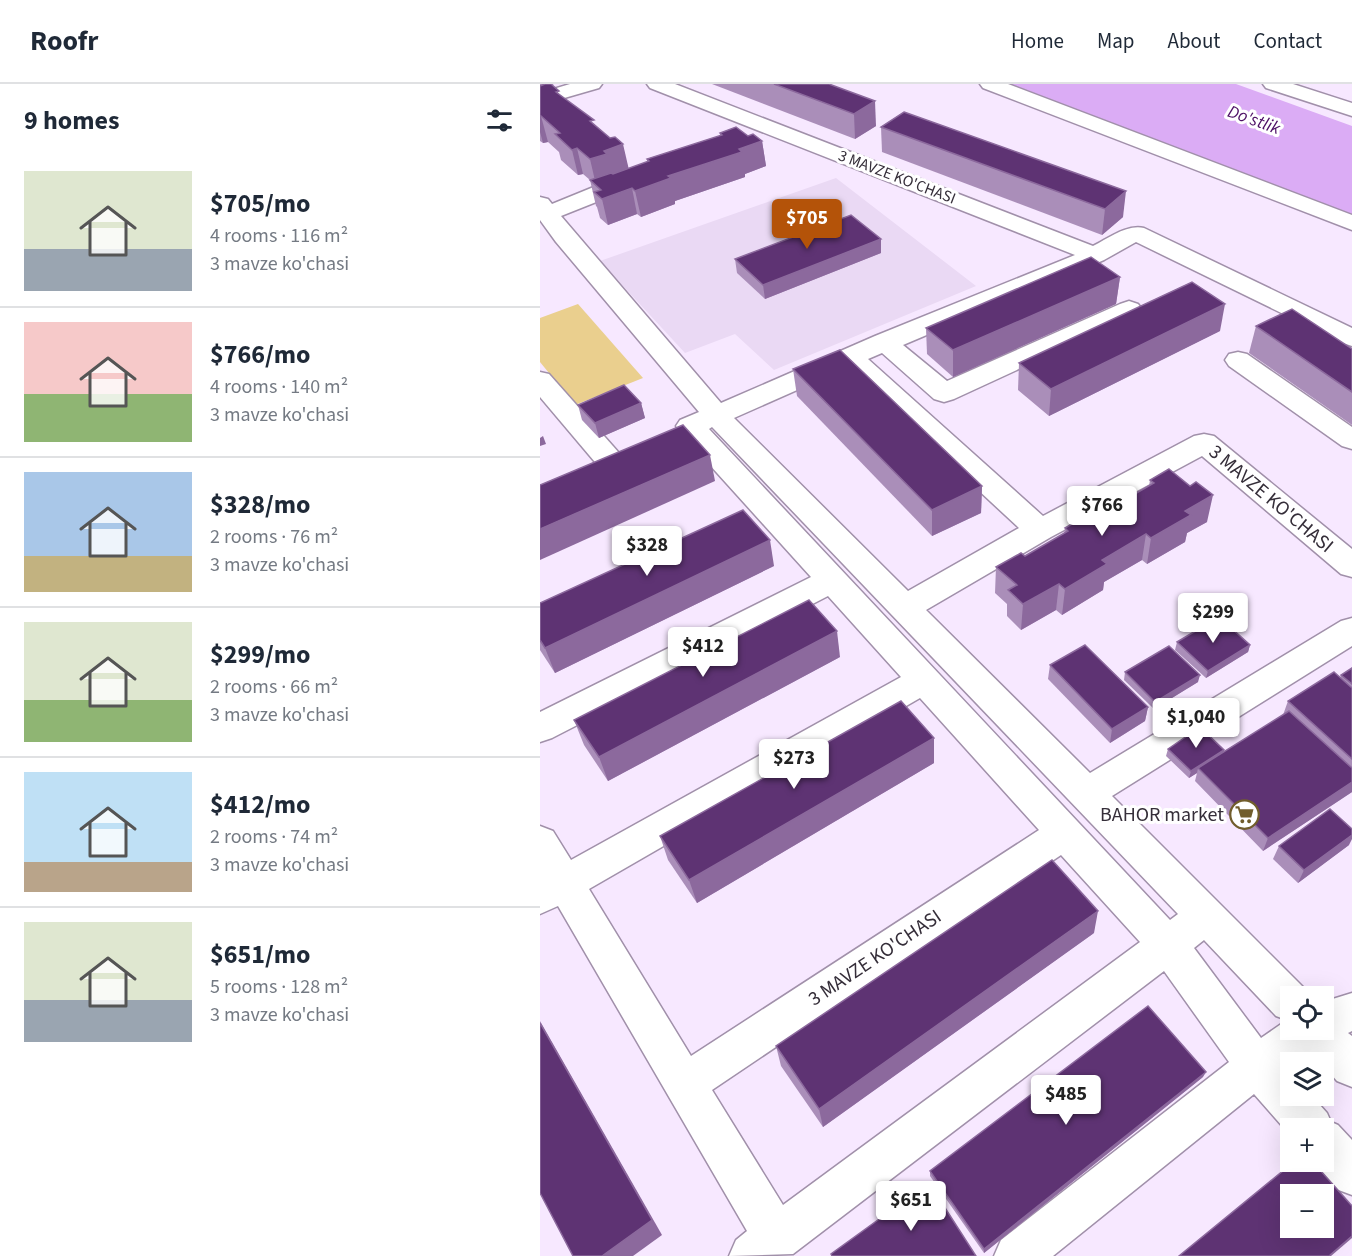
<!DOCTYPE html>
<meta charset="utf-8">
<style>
body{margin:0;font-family:"Source Sans 3",sans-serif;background:#f2f2f3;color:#1f2937;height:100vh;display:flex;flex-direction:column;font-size:22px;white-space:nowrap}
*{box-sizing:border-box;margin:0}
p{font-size:20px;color:#747a83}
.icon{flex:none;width:33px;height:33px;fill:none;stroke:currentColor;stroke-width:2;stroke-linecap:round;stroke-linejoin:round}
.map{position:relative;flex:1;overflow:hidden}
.details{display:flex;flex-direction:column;background:#fff;width:540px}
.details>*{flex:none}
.buttons{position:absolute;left:740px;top:902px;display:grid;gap:12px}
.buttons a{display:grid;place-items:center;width:54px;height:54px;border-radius:0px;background:#fff;box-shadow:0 6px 24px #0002;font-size:30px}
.price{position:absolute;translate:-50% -51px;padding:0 14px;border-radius:6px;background:#fff;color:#222;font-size:20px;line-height:39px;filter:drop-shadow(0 2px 3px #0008)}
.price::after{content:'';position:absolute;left:50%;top:36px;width:18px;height:14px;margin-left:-9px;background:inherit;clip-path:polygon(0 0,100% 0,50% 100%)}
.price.active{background:#b45309;color:#fff}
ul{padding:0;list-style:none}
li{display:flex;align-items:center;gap:18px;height:150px;padding:0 24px}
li+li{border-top:2px solid #e0e1e3}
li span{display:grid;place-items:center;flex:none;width:168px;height:120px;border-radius:0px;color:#555}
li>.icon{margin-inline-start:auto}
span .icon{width:72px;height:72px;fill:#fffc;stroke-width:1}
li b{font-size:26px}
h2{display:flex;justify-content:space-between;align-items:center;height:72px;padding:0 24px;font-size:26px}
header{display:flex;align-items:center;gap:36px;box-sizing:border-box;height:84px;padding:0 30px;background:#fff;border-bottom:2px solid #e0e1e3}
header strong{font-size:28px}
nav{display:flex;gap:33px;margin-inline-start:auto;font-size:21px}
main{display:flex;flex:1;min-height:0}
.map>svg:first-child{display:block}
.built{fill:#ead9f4}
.green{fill:#eacf8e}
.water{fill:#dbacf5}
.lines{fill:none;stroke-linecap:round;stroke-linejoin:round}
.minor-casing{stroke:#a190aa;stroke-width:3}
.minor{fill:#fff;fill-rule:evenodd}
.wall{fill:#aa8eb9}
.shaded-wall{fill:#8c699d}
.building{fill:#5e3373;stroke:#8c699d;stroke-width:1.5;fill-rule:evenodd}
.labels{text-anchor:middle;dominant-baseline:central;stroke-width:6;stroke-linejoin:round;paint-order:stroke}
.far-street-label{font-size:16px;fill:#352e39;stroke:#fff}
.far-water-label{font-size:18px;font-style:italic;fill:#4d0f65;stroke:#fff}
.street-label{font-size:20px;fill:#352e39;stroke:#fff}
.poi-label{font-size:20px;fill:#352e39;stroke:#fff;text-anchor:end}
</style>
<header>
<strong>Roofr</strong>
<nav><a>Home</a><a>Map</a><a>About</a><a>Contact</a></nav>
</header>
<main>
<section class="details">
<h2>9 homes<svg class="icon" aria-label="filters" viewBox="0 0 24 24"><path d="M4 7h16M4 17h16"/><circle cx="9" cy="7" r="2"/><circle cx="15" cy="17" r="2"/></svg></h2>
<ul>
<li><span style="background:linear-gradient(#dfe7d0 65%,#9aa5b1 0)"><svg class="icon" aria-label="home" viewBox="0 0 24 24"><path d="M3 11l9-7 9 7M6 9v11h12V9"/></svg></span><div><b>$705/mo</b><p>4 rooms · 116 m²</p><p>3 mavze ko'chasi</p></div></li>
<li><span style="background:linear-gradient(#f6c9c9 60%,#8fb573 0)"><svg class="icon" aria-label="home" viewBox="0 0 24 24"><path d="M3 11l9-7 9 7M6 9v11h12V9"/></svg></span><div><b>$766/mo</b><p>4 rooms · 140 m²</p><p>3 mavze ko'chasi</p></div></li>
<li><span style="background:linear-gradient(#a9c7e8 70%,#c2b280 0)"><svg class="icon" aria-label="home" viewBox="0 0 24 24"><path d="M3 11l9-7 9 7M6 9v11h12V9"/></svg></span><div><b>$328/mo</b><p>2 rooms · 76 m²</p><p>3 mavze ko'chasi</p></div></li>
<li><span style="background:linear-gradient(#dfe7d0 65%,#8fb573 0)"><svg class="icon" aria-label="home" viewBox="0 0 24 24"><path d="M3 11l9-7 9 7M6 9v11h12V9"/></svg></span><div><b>$299/mo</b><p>2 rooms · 66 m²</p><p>3 mavze ko'chasi</p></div></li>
<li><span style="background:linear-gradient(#bfe0f5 75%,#b9a48a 0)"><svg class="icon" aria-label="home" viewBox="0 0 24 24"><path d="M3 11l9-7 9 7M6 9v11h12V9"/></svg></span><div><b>$412/mo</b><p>2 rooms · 74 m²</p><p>3 mavze ko'chasi</p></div></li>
<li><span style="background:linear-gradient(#dfe7d0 65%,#9aa5b1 0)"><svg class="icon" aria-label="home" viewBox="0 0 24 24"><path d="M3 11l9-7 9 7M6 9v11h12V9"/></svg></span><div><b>$651/mo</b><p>5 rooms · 128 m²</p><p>3 mavze ko'chasi</p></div></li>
</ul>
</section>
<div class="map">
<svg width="812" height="1172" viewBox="0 0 812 1172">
<rect width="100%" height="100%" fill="#f7e8ff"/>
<!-- built -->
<path class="built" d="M296,94L436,202L234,286L195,250L145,269L60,177Z"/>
<!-- green -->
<path class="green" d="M38,220L103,294L35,321L0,278V234Z"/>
<!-- water -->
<path class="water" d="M469,0H696L812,42V134Z"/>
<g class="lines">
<defs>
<g id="minor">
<path d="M30,0H62L59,4L0,21V9Z"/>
<path d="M107,0H135L553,162C569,154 587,140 604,144L812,244V262L803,259L596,158L564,176L363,261L407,297L580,220L589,217L598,220L602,225L598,230L414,315L404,318L394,315L342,269L328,275L503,432L654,352L664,350L674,352L812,465V493L801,490L662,372L511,453L386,526L550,689L801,537L812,534V562L572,712L764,904L768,912H750V945H783V918L812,909V947L808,949L812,952V1003L797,997L783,981V978H780L771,968L757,978H750L747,985L750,988V1011H771L787,1029L791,1038L798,1041L812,1056V1111L796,1105L773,1077H783V1044H750V1051L714,1010L513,1172H454L461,1156L689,978L624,887L253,1170L189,1172L196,1156L207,1147L18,822L0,830V742L13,747L31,776L361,593L288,512L12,654L0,658V628L271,493L140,348L136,342L140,336L159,328L16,158L0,136V113L8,115L12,120L88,89L96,87L104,89L107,94L104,99L21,132L181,319L335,252L535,171L110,4ZM307,284L479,444L368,507L194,334ZM172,343L638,830L630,836L169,345ZM380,614L499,746L151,972L49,805ZM521,771L600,858L243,1121L172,1006ZM664,856L736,932L747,936L721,954L654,864Z"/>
<path d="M440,0H468L812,131V146L443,4Z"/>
<path d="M723,0H753L812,19V32L726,4Z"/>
<path d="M698,268L707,270L812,343V365L802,362L689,282L685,276L689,270Z"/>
<path d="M0,288L9,290L80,370L84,377L80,384L70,386L60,384L0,313Z"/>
</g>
</defs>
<!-- minor casing -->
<use href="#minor" class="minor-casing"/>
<!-- minor -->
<use href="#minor" class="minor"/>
</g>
<!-- wall -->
<g class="wall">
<path d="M0,0H14L12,1L20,11L55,42L89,85L107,78V75L180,52V49L208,52L222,57L226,82L205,90V93L135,117V120L101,133L97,130L68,141L60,134L57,123L56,122L50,96L43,90L38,91L21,76L19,68L8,58L3,59L0,57Z"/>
<path d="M172,0H289L336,42L315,55Z"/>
<path d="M364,28L583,133L562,151L342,68L341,43Z"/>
<path d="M341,169L225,215L197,189L195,175Z"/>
<path d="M580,193L576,220L413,293L387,270L386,244Z"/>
<path d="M716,242L812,265V341L709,269Z"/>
<path d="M680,247L509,332L478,306L479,279Z"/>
<path d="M253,285L442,402L441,429L392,452L257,312Z"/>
<path d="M101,319L105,334L59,354L42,336L38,321Z"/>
<path d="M610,396L667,438L647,449L645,458L607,480L602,476L564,498L563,506L522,531L516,526L481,546L467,532V520L455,509L456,483L485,472L524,450L525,444L569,425L609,402Z"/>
<path d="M234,482L15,589L0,566V519Z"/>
<path d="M637,558L710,561L708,568L666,594L635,566Z"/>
<path d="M300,573L68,697L44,661L34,636Z"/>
<path d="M510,581L608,623L605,637L570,659L508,595Z"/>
<path d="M812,584V708L723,767L655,697L657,689L649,694L626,672L628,665L684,666L683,668L743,631L748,617L800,594L801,591Z"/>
<path d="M585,588L658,598L614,625L584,596Z"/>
<path d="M394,654V679L157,819L128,776L120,752Z"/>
<path d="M809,761L758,799L733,775L739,762Z"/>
<path d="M554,849L283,1043L241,982L236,962Z"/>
<path d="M663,993L444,1169L390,1092V1087Z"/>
</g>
<!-- shaded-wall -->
<g class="shaded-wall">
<path d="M335,17L336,42L315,55L314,30Z"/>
<path d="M1,32L8,58L3,59L0,48V33Z"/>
<path d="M222,57L226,82L205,90V93L135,117V120L101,133L95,107L128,92Z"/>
<path d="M83,60L89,86L56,101L50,75L64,67Z"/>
<path d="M37,64L43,90L38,91L32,66Z"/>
<path d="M92,104L97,130L68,141L62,115Z"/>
<path d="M586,107L583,133L562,151L565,125Z"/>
<path d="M341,155V169L225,215L223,201Z"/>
<path d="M580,193L576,220L413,293V266Z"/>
<path d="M685,220L680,247L509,332L511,305Z"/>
<path d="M101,319L105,334L59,354L55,339Z"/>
<path d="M3,352L6,360L0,362V354Z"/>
<path d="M170,371L175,397L0,476V445Z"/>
<path d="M442,402L441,429L392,452V426Z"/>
<path d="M673,411L667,438L647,449L645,458L607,480L611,454L645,427Z"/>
<path d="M606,450L602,476L564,498L563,506L522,531L525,505L562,476Z"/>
<path d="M230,456L234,482L15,589L5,564Z"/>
<path d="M519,500L516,526L481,546L483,520Z"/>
<path d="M297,547L300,573L68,697L59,673Z"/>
<path d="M710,561L708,568L666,594L668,587Z"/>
<path d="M660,591L658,598L614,625L615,618Z"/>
<path d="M608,623L605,637L570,659L572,645Z"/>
<path d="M394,654V679L157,819L149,796Z"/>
<path d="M684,666L682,673L658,684L657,689L649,694L651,687Z"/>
<path d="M812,698V708L723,767L728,754Z"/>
<path d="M812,751V755L809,761L758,799L764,786Z"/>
<path d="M558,827L554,849L283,1043L279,1025Z"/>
<path d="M0,937L122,1151L93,1172H62Z"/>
<path d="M666,988L663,993L444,1169V1165Z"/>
<path d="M812,1152V1154L791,1172H789Z"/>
</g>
<!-- building -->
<g class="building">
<path d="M5,0H11L19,7L16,8L54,36L50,37L70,54L75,53L83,60L64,67L67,70L50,75L37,64L32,66L15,50L20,49L1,32L0,33V2Z"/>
<path d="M234,0H289L335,17L314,30Z"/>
<path d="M364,28L586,107L565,125L341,43Z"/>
<path d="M196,43L208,52L213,50L222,57L199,65L202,68L128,92L131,94L95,107L92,104L62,115L54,108L61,106L50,96L71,89L73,90L109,77L107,75L182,51L180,49Z"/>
<path d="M311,131L341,155L223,201L195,175Z"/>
<path d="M551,173L580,193L413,266L386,244Z"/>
<path d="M652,198L685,220L511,305L479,279Z"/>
<path d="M752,225L812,265V308L716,242Z"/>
<path d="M300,266L442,402L392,426L253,285Z"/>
<path d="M84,301L101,319L55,339L38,321Z"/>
<path d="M143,341L170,371L0,445V401Z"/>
<path d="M629,385L650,402L656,398L673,411L645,427L651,431L611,454L606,450L562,476L567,480L525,505L519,500L483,520L468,506L477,501L456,483L481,469L485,472L528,447L525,444L565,421L569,425L614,399L610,396Z"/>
<path d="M203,426L230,456L5,564L0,556V519Z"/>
<path d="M269,516L297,547L59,673L34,636Z"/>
<path d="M679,533L710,561L668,587L637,558Z"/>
<path d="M545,561L608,623L572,645L510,581Z"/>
<path d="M629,562L660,591L615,618L585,588Z"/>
<path d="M812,584V600L801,591Z"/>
<path d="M794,588L812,604V675L748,617Z"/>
<path d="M361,617L394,654L149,796L120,752Z"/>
<path d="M749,627L812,684V698L728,754L658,684Z"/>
<path d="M660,643L684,666L651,687L628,665Z"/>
<path d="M790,725L812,745V751L764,786L739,762Z"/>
<path d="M512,776L558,827L279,1025L236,962Z"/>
<path d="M608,922L666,988L444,1165L390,1087Z"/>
<path d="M0,939L112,1136L62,1172H33L0,1109Z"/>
<path d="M755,1077H772L812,1122V1152L789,1172H639ZM750,1110H783V1143H750Z"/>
<path d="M389,1099L436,1172H292L291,1170Z"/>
</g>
<!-- icons -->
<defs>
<symbol id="supermarket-ring" viewBox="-11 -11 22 22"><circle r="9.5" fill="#fff" stroke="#715d2c" stroke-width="1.5"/><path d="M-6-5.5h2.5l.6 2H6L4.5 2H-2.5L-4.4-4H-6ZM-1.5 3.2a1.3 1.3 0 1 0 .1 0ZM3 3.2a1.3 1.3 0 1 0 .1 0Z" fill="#715d2c"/></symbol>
</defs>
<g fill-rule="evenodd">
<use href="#supermarket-ring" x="688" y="714" width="33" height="33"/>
</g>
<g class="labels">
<!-- far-street labels -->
<g class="far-street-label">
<text transform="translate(357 93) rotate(21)">3 MAVZE KO'CHASI</text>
</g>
<!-- far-water labels -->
<g class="far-water-label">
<text transform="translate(714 36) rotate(20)">Do'stlik</text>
</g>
<!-- street labels -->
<g class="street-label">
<text transform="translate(731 415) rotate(40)">3 MAVZE KO'CHASI</text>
<text transform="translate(335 874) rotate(-34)">3 MAVZE KO'CHASI</text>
</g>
<!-- poi labels -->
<g class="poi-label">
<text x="684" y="731">BAHOR market</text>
</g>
</g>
</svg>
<div class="buttons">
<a><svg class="icon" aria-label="locate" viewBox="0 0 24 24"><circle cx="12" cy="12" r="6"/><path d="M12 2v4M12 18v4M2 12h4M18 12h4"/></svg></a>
<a><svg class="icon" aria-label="layers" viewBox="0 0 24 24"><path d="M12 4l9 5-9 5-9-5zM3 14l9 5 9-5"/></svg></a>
<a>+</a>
<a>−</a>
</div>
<b class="price active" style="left:267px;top:166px">$705</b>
<b class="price" style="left:562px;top:453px">$766</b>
<b class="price" style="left:107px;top:493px">$328</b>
<b class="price" style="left:673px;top:560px">$299</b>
<b class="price" style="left:163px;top:594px">$412</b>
<b class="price" style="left:656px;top:665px">$1,040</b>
<b class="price" style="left:254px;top:706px">$273</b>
<b class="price" style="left:526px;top:1042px">$485</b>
<b class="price" style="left:371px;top:1148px">$651</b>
</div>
</main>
